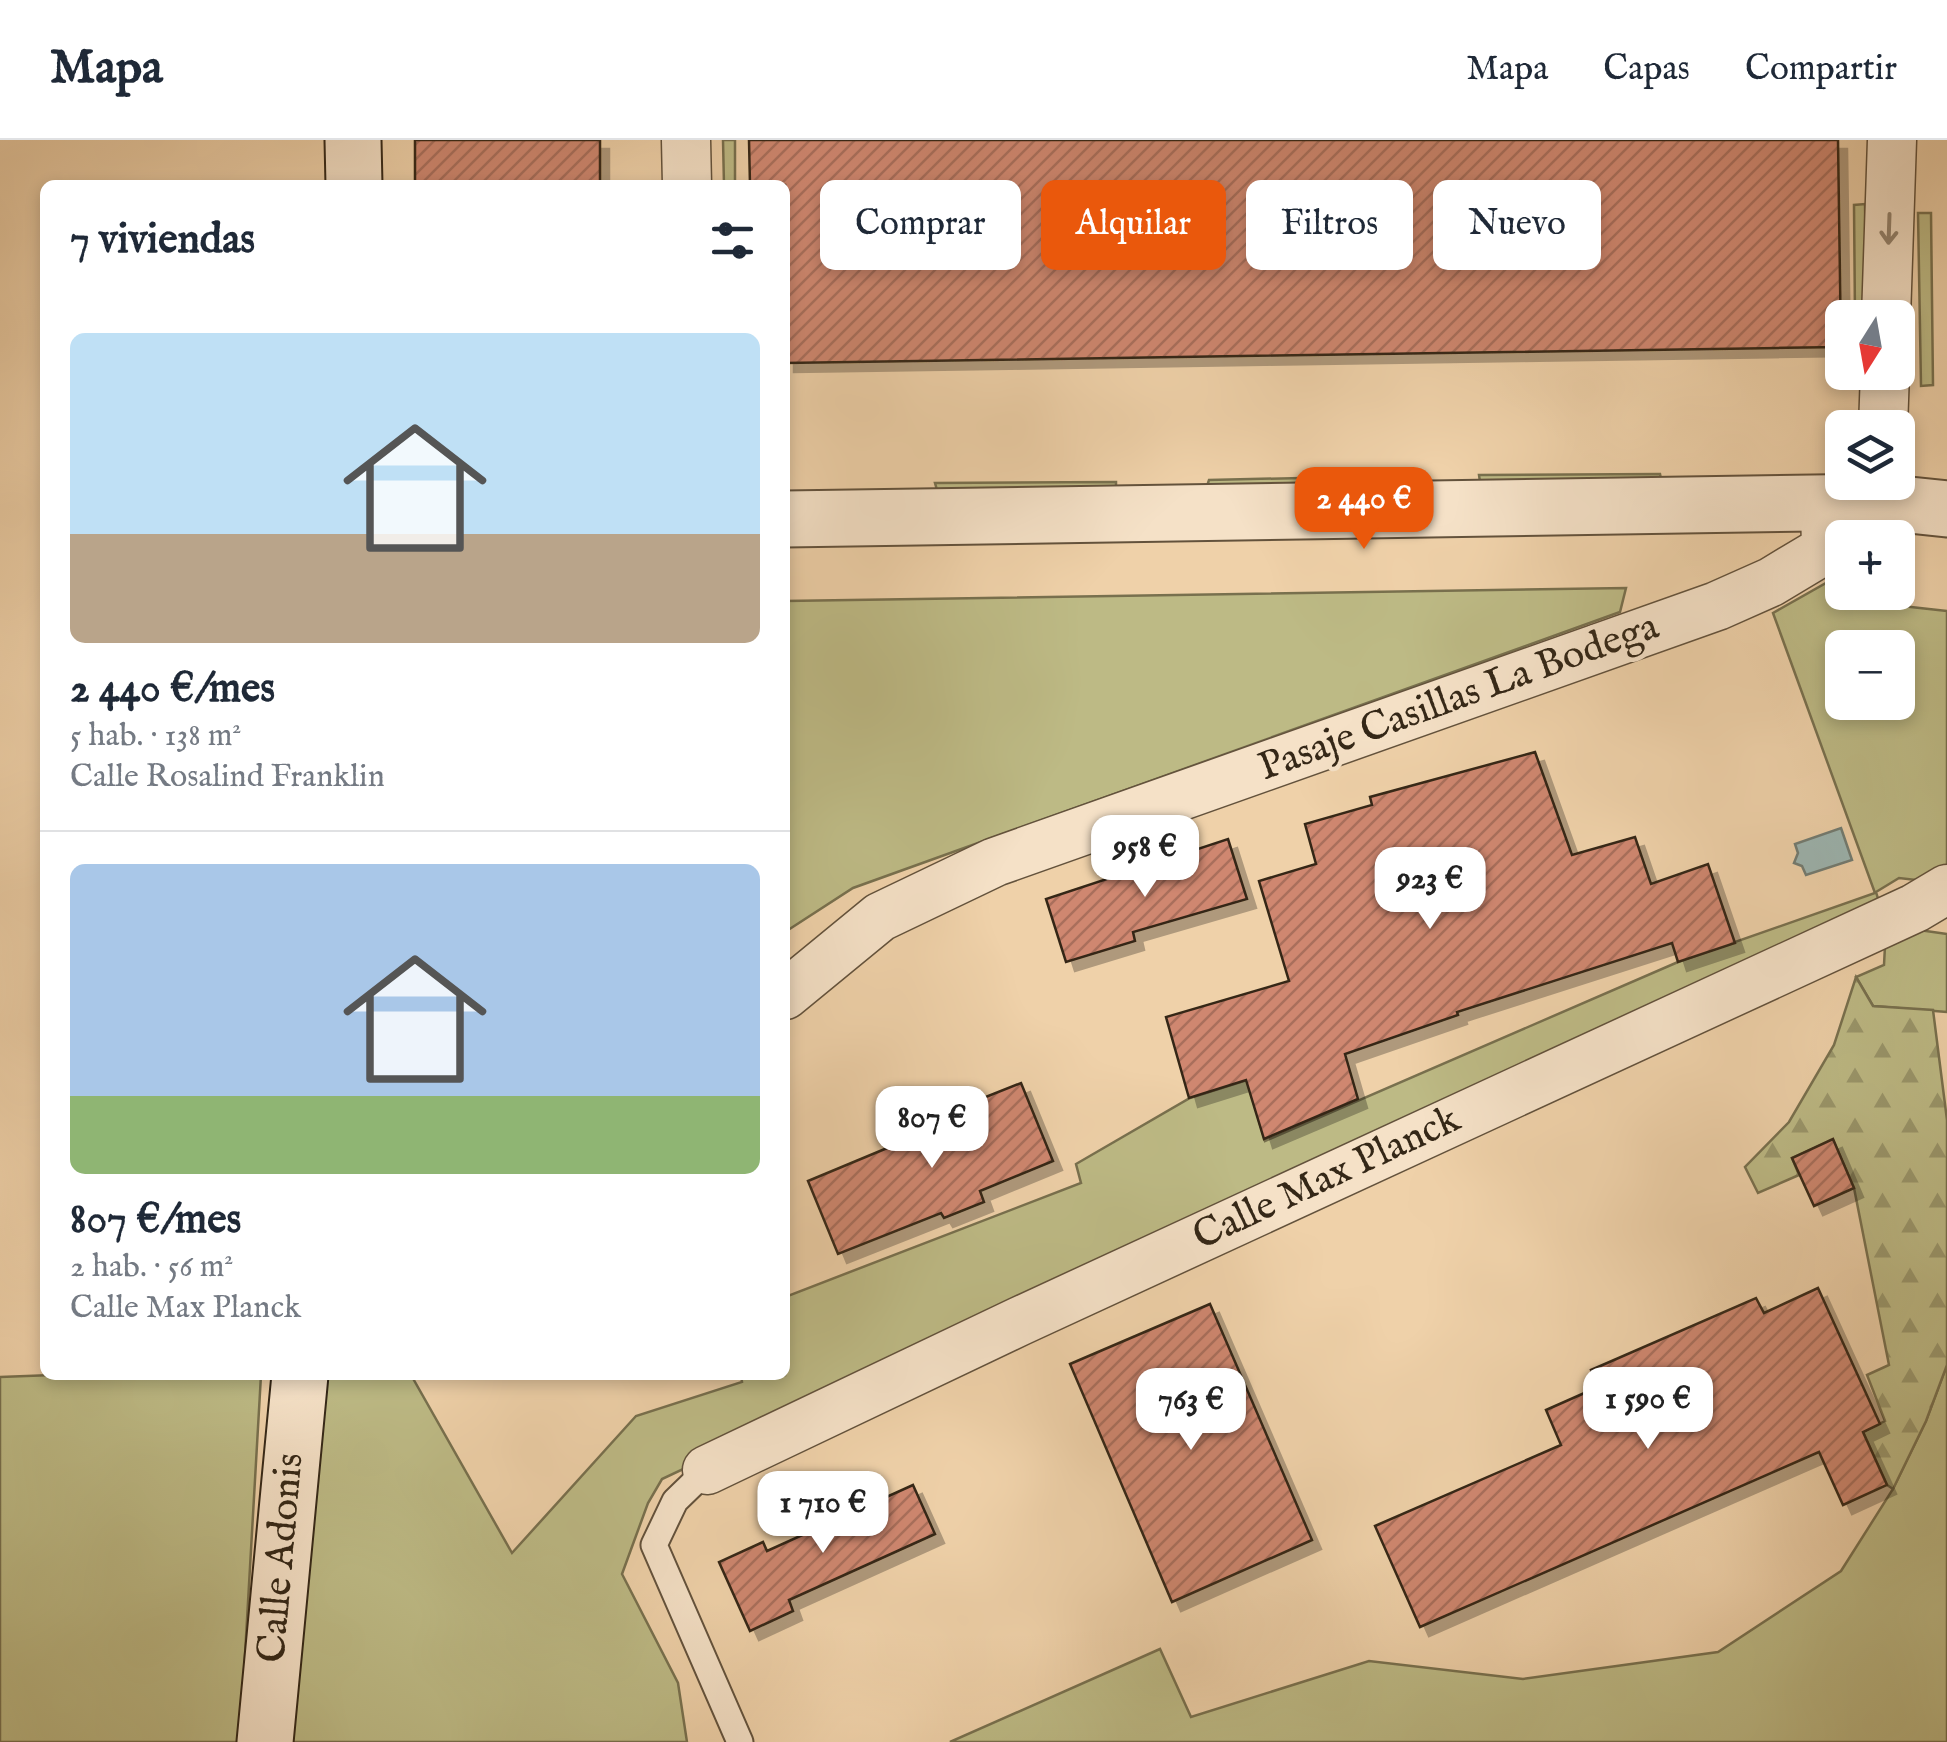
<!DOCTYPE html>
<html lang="es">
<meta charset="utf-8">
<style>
body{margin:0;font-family:"IM FELL English",serif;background:#f6f6f7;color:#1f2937;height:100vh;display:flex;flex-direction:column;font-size:38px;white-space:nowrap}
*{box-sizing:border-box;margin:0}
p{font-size:32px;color:#747a83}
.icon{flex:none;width:55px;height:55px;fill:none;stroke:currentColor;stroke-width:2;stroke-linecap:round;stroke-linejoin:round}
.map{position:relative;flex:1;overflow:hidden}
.side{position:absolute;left:40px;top:40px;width:750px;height:1200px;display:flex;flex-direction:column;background:#fff;border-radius:15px;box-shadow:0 5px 15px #0003}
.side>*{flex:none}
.hud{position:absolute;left:820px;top:40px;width:950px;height:90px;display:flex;gap:20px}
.needle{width:65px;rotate:191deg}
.buttons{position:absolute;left:1825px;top:160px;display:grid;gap:20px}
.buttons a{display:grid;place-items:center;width:90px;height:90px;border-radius:15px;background:#fff;box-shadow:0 5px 15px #0003;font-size:50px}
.price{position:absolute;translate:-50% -85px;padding:0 22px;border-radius:20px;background:#fff;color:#222;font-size:32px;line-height:65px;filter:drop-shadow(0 2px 5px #0008)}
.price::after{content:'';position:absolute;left:50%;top:60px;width:30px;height:22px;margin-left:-15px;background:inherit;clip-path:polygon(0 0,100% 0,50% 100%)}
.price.current{background:#ea580c;color:#fff}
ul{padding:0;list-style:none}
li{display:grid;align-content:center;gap:20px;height:530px;padding:0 30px}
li+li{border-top:2px solid #e0e1e3}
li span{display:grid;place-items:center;height:310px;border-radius:15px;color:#555}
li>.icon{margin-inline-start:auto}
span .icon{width:180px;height:180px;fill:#fffc;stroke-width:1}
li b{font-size:42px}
h2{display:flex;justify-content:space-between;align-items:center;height:120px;padding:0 30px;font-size:42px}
.pill{padding:0 35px;border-radius:15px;background:#fff;box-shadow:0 5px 15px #0003;font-size:35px;line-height:90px}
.pill.current{background:#ea580c;color:#fff}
header{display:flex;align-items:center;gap:60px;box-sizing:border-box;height:140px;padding:0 50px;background:#fff;border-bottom:2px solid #e0e1e3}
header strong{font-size:48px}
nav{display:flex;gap:55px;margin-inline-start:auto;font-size:35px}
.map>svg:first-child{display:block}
.green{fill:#bdba85;stroke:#78704e;stroke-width:2.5;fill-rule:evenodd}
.forest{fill:url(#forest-firs);stroke:#78704e;stroke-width:2.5}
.water{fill:#9cb5b1;stroke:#727c73;stroke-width:2.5}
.building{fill:url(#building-hatch);stroke:#342717;stroke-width:2.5;filter:url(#shadow)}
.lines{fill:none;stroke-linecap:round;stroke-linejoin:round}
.service-casing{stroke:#63523c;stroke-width:29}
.minor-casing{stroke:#63523c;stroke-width:51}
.tertiary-casing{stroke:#63523c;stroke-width:59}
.secondary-casing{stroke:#342717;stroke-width:59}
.service{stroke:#f5e1c7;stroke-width:25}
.minor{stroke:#f5e1c7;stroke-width:48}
.tertiary{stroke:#f5e1c7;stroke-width:55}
.secondary{stroke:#f5e1c7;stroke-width:55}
.oneway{stroke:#94846f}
.labels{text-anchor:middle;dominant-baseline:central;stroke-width:9;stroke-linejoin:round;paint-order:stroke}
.street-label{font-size:40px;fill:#342717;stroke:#f5e1c7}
</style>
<header>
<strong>Mapa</strong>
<nav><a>Mapa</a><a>Capas</a><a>Compartir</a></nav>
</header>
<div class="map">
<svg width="1947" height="1602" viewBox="0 0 1947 1602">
<defs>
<pattern id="forest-firs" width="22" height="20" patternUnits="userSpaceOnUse" patternTransform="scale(2.5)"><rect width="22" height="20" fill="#bdba85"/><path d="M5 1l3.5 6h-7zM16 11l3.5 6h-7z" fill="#9a976c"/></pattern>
<pattern id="building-hatch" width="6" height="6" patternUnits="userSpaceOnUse" patternTransform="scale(2.5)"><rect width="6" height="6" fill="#cf8770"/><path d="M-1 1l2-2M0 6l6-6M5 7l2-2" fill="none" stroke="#a96e5b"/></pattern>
<filter id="shadow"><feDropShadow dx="9" dy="9" stdDeviation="0" flood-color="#0004"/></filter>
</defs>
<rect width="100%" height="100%" fill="#efd1a9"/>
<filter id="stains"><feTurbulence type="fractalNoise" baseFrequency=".002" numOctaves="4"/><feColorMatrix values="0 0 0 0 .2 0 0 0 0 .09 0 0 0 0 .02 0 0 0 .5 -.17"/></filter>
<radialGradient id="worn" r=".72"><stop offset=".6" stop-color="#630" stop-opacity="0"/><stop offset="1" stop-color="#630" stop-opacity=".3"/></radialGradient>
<!-- green -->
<g class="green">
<path d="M723,0H735V45H724Z"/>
<path d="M1865,64L1866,177H1855L1854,65Z"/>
<path d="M1918,73H1931L1933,245L1921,246Z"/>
<path d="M1660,334L1661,339L1480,342L1479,335Z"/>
<path d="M1390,336L1391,343L1207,346L1209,340Z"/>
<path d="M1116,342V348L937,350L935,343Z"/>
<path d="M1842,434V452L1867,453L1875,463L1947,471V728L1925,741L1899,738L1876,752L1880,765L662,1339L648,1363L622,1434L678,1543L687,1602H288L323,1235H411L512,1413L636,1276L742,1242L741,1235H785V1157L1081,1043L1076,1024L1190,958L1247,940L1265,1001L1678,822L1875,753L1773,473ZM1842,508H1898V562H1842Z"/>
<path d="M1626,448L1620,472L853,748L785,792V461Z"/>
<path d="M1919,790L1947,794V872L1873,866L1856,837L1884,825L1885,806Z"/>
<path d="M1947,1225V1602H950L1160,1509L1191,1577L1369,1521L1523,1539L1718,1512L1841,1431L1893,1349L1926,1281Z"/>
<path d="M53,1235H261L240,1602H0V1237Z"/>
</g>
<!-- forest -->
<path class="forest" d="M1856,837L1873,866L1933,870L1947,980V1225L1926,1281L1893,1349L1887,1345L1863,1292L1885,1281L1867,1235L1889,1225L1854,1048L1833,1000L1792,1018L1799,1035L1758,1053L1745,1027L1789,982L1834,905Z"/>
<!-- water -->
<path class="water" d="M1841,688L1852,720L1806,735L1802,726L1794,723L1798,713L1795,704Z"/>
<!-- building -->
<g class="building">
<rect x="415" y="0" width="185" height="45"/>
<path d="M749,0H1838L1841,207L785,223V45H750Z"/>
<path d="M1535,612L1572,715L1635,697L1651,744L1708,724L1735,803L1678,822L1672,803L1457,872L1458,875L1345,914L1358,959L1264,999L1246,940L1189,958L1166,877L1289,841L1259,741L1316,724L1305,684L1372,665L1370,657Z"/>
<path d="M1228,699L1247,759L1133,792L1135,801L1066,822L1046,759Z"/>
<path d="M1021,943L1053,1021L980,1051L984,1062L944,1078L941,1073L838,1114L808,1041L952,981L948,972Z"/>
<path d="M1833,999L1854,1048L1814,1066L1792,1018Z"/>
<path d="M1818,1148L1880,1284L1863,1292L1887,1345L1843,1365L1819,1312L1420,1487L1375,1386L1561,1305L1546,1270L1598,1247L1591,1230L1756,1158L1764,1173Z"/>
<path d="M1210,1164L1312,1400L1172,1462L1070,1224Z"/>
<path d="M913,1345L935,1394L789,1460L793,1471L750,1491L719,1422L763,1402L767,1411Z"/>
</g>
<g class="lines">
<defs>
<path id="service" d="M707,1330L675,1361L654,1405L740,1602"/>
<g id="minor">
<path d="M686,0L687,45"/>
<path d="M1886,178L1892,0"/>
<path d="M1883,288L1885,232"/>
<path d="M785,855L880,777L995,722L1717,466L1771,442L1826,409L1825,363"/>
<path d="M707,1330L1020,1181L1915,768L1947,749"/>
</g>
<path id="tertiary" d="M785,379L1881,362L1947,369"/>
<g id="secondary">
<path d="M353,0L354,45"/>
<path d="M265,1602L300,1235"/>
</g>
</defs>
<!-- service casing -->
<use href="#service" class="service-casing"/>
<!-- minor casing -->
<use href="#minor" class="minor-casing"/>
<!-- tertiary casing -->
<use href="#tertiary" class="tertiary-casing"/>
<!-- secondary casing -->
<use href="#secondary" class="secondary-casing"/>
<!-- service -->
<use href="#service" class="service"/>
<!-- minor -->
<use href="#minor" class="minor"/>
<!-- tertiary -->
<use href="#tertiary" class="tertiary"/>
<!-- secondary -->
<use href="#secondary" class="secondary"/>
</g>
<!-- one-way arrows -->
<defs><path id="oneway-shaft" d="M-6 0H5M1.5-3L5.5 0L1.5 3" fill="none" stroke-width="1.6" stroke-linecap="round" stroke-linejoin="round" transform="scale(2.5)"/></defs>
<use class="oneway" href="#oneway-shaft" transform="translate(1889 89) rotate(92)"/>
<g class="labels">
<!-- street labels -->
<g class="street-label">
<text transform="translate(1459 558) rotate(-20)">Pasaje Casillas La Bodega</text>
<text transform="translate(1327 1039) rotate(-25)">Calle Max Planck</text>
<text transform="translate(282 1418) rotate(-85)">Calle Adonis</text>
</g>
</g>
<rect width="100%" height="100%" filter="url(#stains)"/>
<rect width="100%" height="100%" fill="url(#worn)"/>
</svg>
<div class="buttons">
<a><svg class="needle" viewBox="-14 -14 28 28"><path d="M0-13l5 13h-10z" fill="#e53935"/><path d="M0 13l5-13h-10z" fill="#747a83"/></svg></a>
<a><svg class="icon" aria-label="layers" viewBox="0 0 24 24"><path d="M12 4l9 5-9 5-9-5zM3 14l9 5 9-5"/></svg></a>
<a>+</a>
<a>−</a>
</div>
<b class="price current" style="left:1364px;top:412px">2 440 €</b>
<b class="price" style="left:1145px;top:760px">958 €</b>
<b class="price" style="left:1430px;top:792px">923 €</b>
<b class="price" style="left:932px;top:1031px">807 €</b>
<b class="price" style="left:1648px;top:1312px">1 590 €</b>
<b class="price" style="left:1191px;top:1313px">763 €</b>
<b class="price" style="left:823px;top:1416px">1 710 €</b>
<div class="hud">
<a class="pill">Comprar</a>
<a class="pill current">Alquilar</a>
<a class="pill">Filtros</a>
<a class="pill">Nuevo</a>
</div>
<section class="side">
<h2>7 viviendas<svg class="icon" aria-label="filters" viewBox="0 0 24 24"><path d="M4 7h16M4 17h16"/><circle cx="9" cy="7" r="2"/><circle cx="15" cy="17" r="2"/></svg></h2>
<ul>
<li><span style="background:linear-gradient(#bfe0f5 65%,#b9a48a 0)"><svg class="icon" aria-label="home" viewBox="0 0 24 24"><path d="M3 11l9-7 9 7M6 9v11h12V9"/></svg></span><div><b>2 440 €/mes</b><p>5 hab. · 138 m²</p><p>Calle Rosalind Franklin</p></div></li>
<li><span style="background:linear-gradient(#a9c7e8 75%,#8fb573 0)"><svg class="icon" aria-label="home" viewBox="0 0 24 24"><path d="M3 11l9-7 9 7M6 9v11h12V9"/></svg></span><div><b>807 €/mes</b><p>2 hab. · 56 m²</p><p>Calle Max Planck</p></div></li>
</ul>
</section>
</div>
